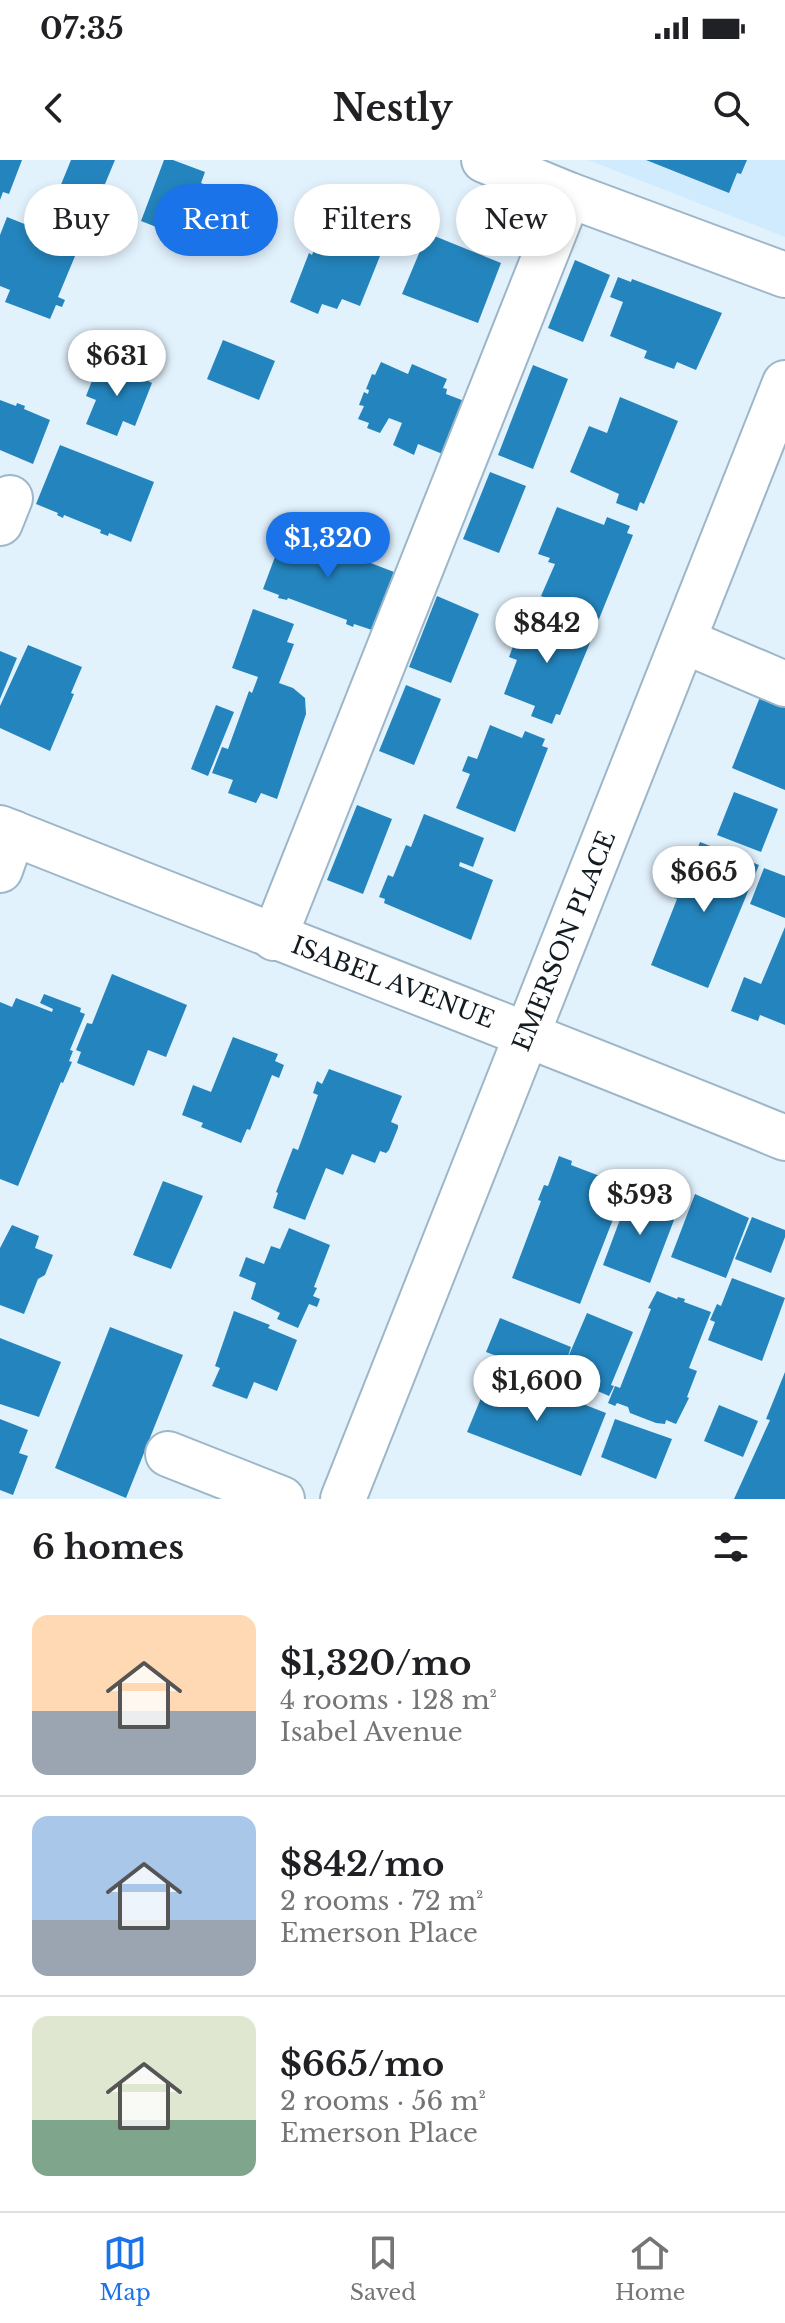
<!DOCTYPE html>
<meta charset="utf-8">
<style>
body{margin:0;font-family:"Libre Baskerville",serif;background:#f6f6f6;color:#202124;height:100vh;display:flex;flex-direction:column;font-size:30px;white-space:nowrap}
*{box-sizing:border-box;margin:0}
p{font-size:26px;color:#757577}
.icon{flex:none;width:44px;height:44px;fill:none;stroke:currentColor;stroke-width:2;stroke-linecap:round;stroke-linejoin:round}
.map{position:relative;height:1339px;overflow:hidden}
.drawer{display:flex;flex-direction:column;background:#fff;flex:1}
.drawer>*{flex:none}
.hud{position:absolute;left:24px;top:24px;width:738px;height:72px;display:flex;gap:16px}
.price{position:absolute;translate:-50% -68px;padding:0 18px;border-radius:28px;background:#fff;color:#222;font-size:26px;line-height:52px;filter:drop-shadow(0 2px 4px #0008)}
.price::after{content:'';position:absolute;left:50%;top:48px;width:24px;height:18px;margin-left:-12px;background:inherit;clip-path:polygon(0 0,100% 0,50% 100%)}
.price.current{background:#1a73e8;color:#fff}
ul{padding:0;list-style:none}
li{display:flex;align-items:center;gap:24px;height:200px;padding:0 32px}
li+li{border-top:2px solid #e0e0e0}
li span{display:grid;place-items:center;flex:none;width:224px;height:160px;border-radius:16px;color:#555}
li>.icon{margin-inline-start:auto}
span .icon{width:96px;height:96px;fill:#fffc;stroke-width:1}
li b{font-size:34px}
h2{display:flex;justify-content:space-between;align-items:center;height:96px;padding:0 32px;font-size:34px}
.tag{padding:0 28px;border-radius:36px;background:#fff;box-shadow:0 4px 12px #0003;font-size:28px;line-height:72px}
.tag.current{background:#1a73e8;color:#fff}
.status{display:flex;justify-content:space-between;align-items:center;height:56px;padding:0 40px;background:#fff;direction:ltr}
.status svg{height:22px;fill:currentColor}
header{display:flex;justify-content:space-between;align-items:center;height:104px;padding:0 32px;background:#fff;font-size:36px;font-weight:800}
.tab-bar{display:flex;justify-content:space-around;align-items:center;height:112px;border-top:2px solid #e0e0e0;background:#fff;font-size:22px;color:#757577}
.tab-bar a{display:grid;justify-items:center;gap:4px}
.tab-bar .current{color:#1a73e8}
.map>svg:first-child{display:block}
.built{fill:#d0ebfe}
.building{fill:#2485be}
.lines{fill:none;stroke-linecap:round;stroke-linejoin:round}
.minor-casing{stroke:#9db6c8;stroke-width:48}
.minor{stroke:#fff;stroke-width:44}
.labels{text-anchor:middle;dominant-baseline:central;stroke-width:7;stroke-linejoin:round;paint-order:stroke}
.street-label{font-size:24px;fill:#121c22;stroke:#fff}
</style>
<div class="status"><b>07:35</b><svg viewBox="0 0 49 12"><path d="M0 12V9h3v3zM5 12V6h3v6zM10 12V3h3v9zM15 12V0h3v12zM26 1h20v11H26zM47 4h2v5h-2z"/></svg></div>
<header><svg class="icon" aria-label="back" viewBox="0 0 24 24"><path d="M15 5l-7 7 7 7"/></svg>Nestly<svg class="icon" aria-label="search" viewBox="0 0 24 24"><circle cx="10" cy="10" r="6"/><path d="M15 15l6 6"/></svg></header>
<div class="map">
<svg width="785" height="1339" viewBox="0 0 785 1339">
<rect width="100%" height="100%" fill="#e2f2fd"/>
<!-- built -->
<path class="built" d="M588,0H785V77Z"/>
<!-- building -->
<g class="building">
<path d="M0,0H22L9,34L3,32L0,40Z"/>
<path d="M71,0H115L58,137L65,140L62,147L56,145L50,159L5,142L10,130L0,126V75L7,57L42,71Z"/>
<path d="M164,0H173L205,12L201,23L228,34L202,95L183,88L191,61L171,53L164,70L141,61Z"/>
<path d="M646,0H747L741,14L737,13L729,33Z"/>
<path d="M349,72L366,79L368,74L378,78L376,83L384,86L360,146L342,139L337,149L322,144L318,154L290,142L309,93L312,95L320,74L345,83Z"/>
<path d="M427,73L501,103L478,163L402,134L420,91L418,90Z"/>
<path d="M575,100L610,115L583,182L548,168Z"/>
<path d="M618,117L631,122L632,119L722,153L696,210L677,202L674,209L644,198L647,191L610,176L623,142L610,137Z"/>
<path d="M223,180L275,201L259,240L207,219Z"/>
<path d="M381,202L408,214L412,204L447,219L443,228L447,229L446,234L467,242L445,295L418,284L414,295L393,285L402,263L389,258L380,273L367,268L369,263L358,259L364,246L359,245L364,232L368,234L369,230L366,229L372,214L375,215Z"/>
<path d="M99,203L120,210L122,206L136,211L134,216L138,218L140,212L150,216L148,221L152,223L135,266L123,261L117,276L86,264L96,240L86,236Z"/>
<path d="M533,205L568,219L533,309L498,295Z"/>
<path d="M620,237L678,261L644,344L640,342L637,351L616,343L619,334L570,312L589,266L607,273Z"/>
<path d="M0,240L16,246L17,243L25,246L24,249L50,260L33,304L0,290Z"/>
<path d="M60,285L154,322L131,382L109,373L108,376L100,373L101,370L64,355L63,358L57,355L58,353L36,344Z"/>
<path d="M490,312L526,326L499,393L463,379Z"/>
<path d="M557,347L604,365L607,357L630,366L627,373L633,375L599,459L541,436L555,404L548,402L550,398L538,394Z"/>
<path d="M285,370L394,412L372,470L354,464L353,467L346,464L347,460L288,438L287,440L278,438L279,435L263,429Z"/>
<path d="M437,436L479,454L451,523L409,507Z"/>
<path d="M253,449L294,464L287,482L294,484L279,523L293,528L305,538L306,554L277,639L261,633L256,643L228,633L233,620L212,613L222,587L228,589L249,531L252,533L258,517L232,508Z"/>
<path d="M535,451L594,473L560,555L556,554L552,564L531,556L535,546L504,534L517,500L509,497L515,481L523,484Z"/>
<path d="M28,485L82,507L71,533L74,534L50,591L0,568V546Z"/>
<path d="M0,491L17,498L0,539Z"/>
<path d="M406,525L441,539L414,605L379,591Z"/>
<path d="M760,537L785,547V630L732,608Z"/>
<path d="M216,545L234,552L208,616L191,609Z"/>
<path d="M490,565L522,578L525,571L545,579L542,586L548,588L515,672L456,648L470,614L462,611L468,596L477,599Z"/>
<path d="M734,632L778,649L761,692L717,675Z"/>
<path d="M357,645L392,659L363,734L327,720Z"/>
<path d="M424,654L484,678L473,707L460,702L459,706L493,720L471,780L384,743L385,739L379,737L388,715L393,717L406,685L411,687Z"/>
<path d="M700,682L759,705L708,828L651,805L677,739L668,735L677,714L686,718Z"/>
<path d="M764,708L785,716V758L750,744Z"/>
<path d="M785,767V865L760,855L758,861L731,851L744,817L761,824Z"/>
<path d="M112,814L187,845L166,897L148,890L134,926L77,903L81,892L76,890L87,863L92,864Z"/>
<path d="M44,834L81,848L80,852L85,854L70,890L73,891L69,901L72,902L63,923L61,922L18,1026L0,1019V842L12,847L16,838L52,852L53,849L40,843Z"/>
<path d="M233,877L278,894L275,901L284,905L279,918L272,915L250,970L247,969L241,983L201,967L203,963L182,955L193,925L211,932Z"/>
<path d="M329,909L402,936L391,962L398,965V968L389,990L386,993L380,991L375,1003L352,994L343,1015L326,1008L305,1060L273,1048L278,1033L276,1032L293,988L298,990L318,935L313,933L317,921L322,924Z"/>
<path d="M559,996L572,1001L571,1005L626,1026L580,1144L512,1118L541,1041L538,1040L544,1025L548,1026Z"/>
<path d="M163,1021L203,1036L171,1109L133,1095Z"/>
<path d="M631,1030L675,1046L670,1058L674,1060L650,1123L603,1105Z"/>
<path d="M695,1034L749,1058L726,1118L671,1097Z"/>
<path d="M752,1057L785,1070V1077L771,1113L735,1099Z"/>
<path d="M12,1065L39,1076L35,1088L53,1095L45,1115L38,1119L24,1154L0,1145V1088Z"/>
<path d="M289,1068L330,1085L314,1127L317,1128L313,1136L320,1139L317,1147L309,1144L298,1168L277,1159L280,1153L251,1139L256,1123L239,1116L246,1097L264,1104L271,1086L280,1089Z"/>
<path d="M732,1118L785,1138L762,1201L708,1180L715,1162L710,1160L717,1144L721,1146Z"/>
<path d="M657,1131L677,1139L678,1137L685,1139L684,1142L711,1152L689,1208L697,1211L687,1237L689,1238L676,1264L666,1260L665,1264L656,1263L630,1253L628,1247L617,1243L615,1246L608,1243L615,1226L620,1228L651,1149L648,1148Z"/>
<path d="M234,1151L270,1165L268,1168L297,1180L277,1231L254,1222L247,1239L212,1226L220,1208L215,1206Z"/>
<path d="M587,1153L633,1172L611,1225L614,1226L609,1236L593,1229L598,1219L592,1217L586,1230L486,1192L500,1158L571,1187L566,1202Z"/>
<path d="M110,1167L183,1195L126,1338L55,1308Z"/>
<path d="M0,1178L61,1202L39,1257L0,1244Z"/>
<path d="M493,1209L606,1253L581,1316L467,1272Z"/>
<path d="M785,1212V1339H734L770,1260L766,1259Z"/>
<path d="M719,1245L758,1261L743,1297L704,1281Z"/>
<path d="M0,1259L28,1270L19,1293L28,1296L13,1335L0,1330Z"/>
<path d="M615,1259L672,1279L656,1319L601,1297Z"/>
</g>
<g class="lines">
<defs>
<g id="minor">
<path d="M484,0L569,35L785,115"/>
<path d="M0,363L10,338"/>
<path d="M684,481L785,524"/>
<path d="M0,668C261,772 525,872 785,978"/>
<path d="M0,710L13,673"/>
<path d="M274,778L569,35"/>
<path d="M168,1294L282,1339"/>
<path d="M343,1339L785,223"/>
</g>
</defs>
<!-- minor casing -->
<use href="#minor" class="minor-casing"/>
<!-- minor -->
<use href="#minor" class="minor"/>
</g>
<g class="labels">
<!-- street labels -->
<g class="street-label">
<text transform="translate(564 781) rotate(-68)">EMERSON PLACE</text>
<text transform="translate(393 822) rotate(21)">ISABEL AVENUE</text>
</g>
</g>
</svg>
<b class="price" style="left:117px;top:238px">$631</b>
<b class="price current" style="left:328px;top:420px">$1,320</b>
<b class="price" style="left:547px;top:505px">$842</b>
<b class="price" style="left:704px;top:754px">$665</b>
<b class="price" style="left:640px;top:1077px">$593</b>
<b class="price" style="left:537px;top:1263px">$1,600</b>
<div class="hud">
<a class="tag">Buy</a>
<a class="tag current">Rent</a>
<a class="tag">Filters</a>
<a class="tag">New</a>
</div>
</div>
<section class="drawer">
<h2>6 homes<svg class="icon" aria-label="filters" viewBox="0 0 24 24"><path d="M4 7h16M4 17h16"/><circle cx="9" cy="7" r="2"/><circle cx="15" cy="17" r="2"/></svg></h2>
<ul>
<li><span style="background:linear-gradient(#ffd9b3 60%,#9aa5b1 0)"><svg class="icon" aria-label="home" viewBox="0 0 24 24"><path d="M3 11l9-7 9 7M6 9v11h12V9"/></svg></span><div><b>$1,320/mo</b><p>4 rooms · 128 m²</p><p>Isabel Avenue</p></div></li>
<li><span style="background:linear-gradient(#a9c7e8 65%,#9aa5b1 0)"><svg class="icon" aria-label="home" viewBox="0 0 24 24"><path d="M3 11l9-7 9 7M6 9v11h12V9"/></svg></span><div><b>$842/mo</b><p>2 rooms · 72 m²</p><p>Emerson Place</p></div></li>
<li><span style="background:linear-gradient(#dfe7d0 65%,#7fa58c 0)"><svg class="icon" aria-label="home" viewBox="0 0 24 24"><path d="M3 11l9-7 9 7M6 9v11h12V9"/></svg></span><div><b>$665/mo</b><p>2 rooms · 56 m²</p><p>Emerson Place</p></div></li>
</ul>
</section>
<nav class="tab-bar">
<a class="current"><svg class="icon" aria-label="map" viewBox="0 0 24 24"><path d="M3 6l6-2 6 2 6-2v14l-6 2-6-2-6 2zM9 4v14M15 6v14"/></svg>Map</a>
<a><svg class="icon" aria-label="saved" viewBox="0 0 24 24"><path d="M7 4h10v16l-5-4-5 4z"/></svg>Saved</a>
<a><svg class="icon" aria-label="home" viewBox="0 0 24 24"><path d="M3 11l9-7 9 7M6 9v11h12V9"/></svg>Home</a>
</nav>
